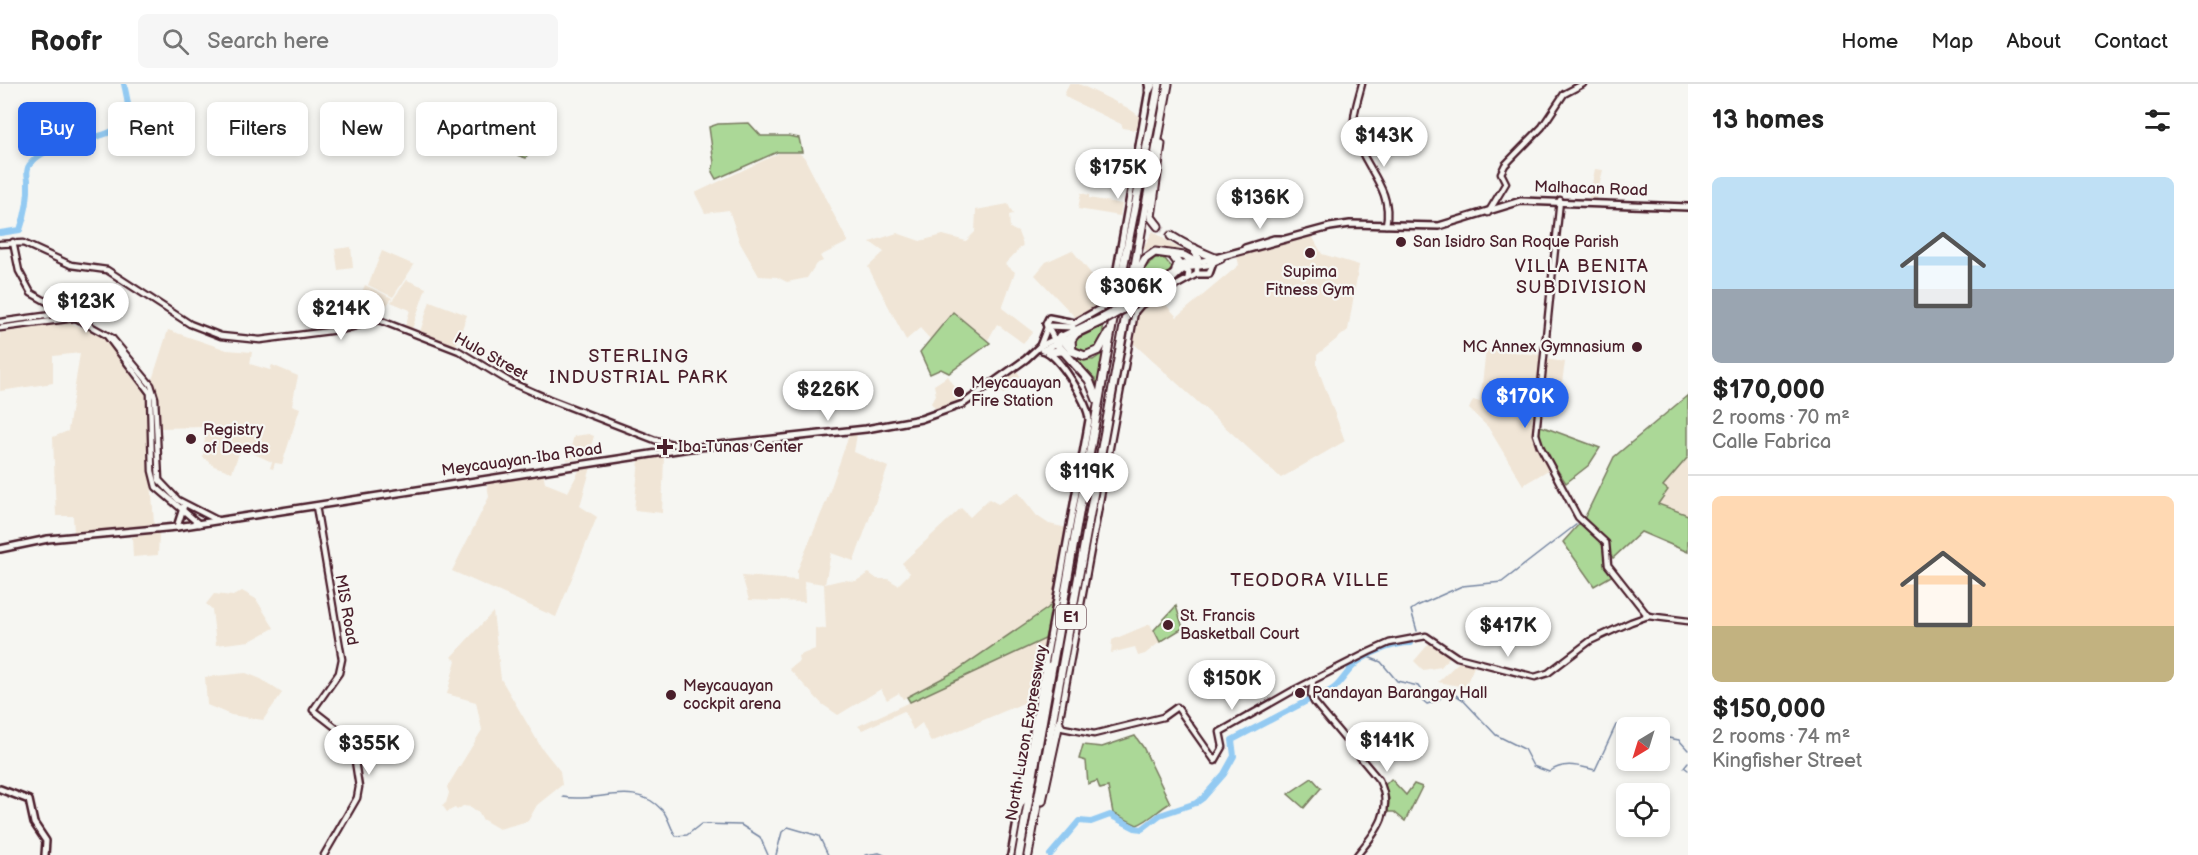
<!DOCTYPE html>
<meta charset="utf-8">
<style>
body{margin:0;font-family:"Balsamiq Sans",sans-serif;background:#f6f6f6;color:#222;height:100vh;display:flex;flex-direction:column;font-size:22px;white-space:nowrap}
*{box-sizing:border-box;margin:0}
p{font-size:20px;color:#767676}
.icon{flex:none;width:33px;height:33px;fill:none;stroke:currentColor;stroke-width:2;stroke-linecap:round;stroke-linejoin:round}
.map{position:relative;flex:1;overflow:hidden}
.sheet{display:flex;flex-direction:column;background:#fff;width:510px}
.sheet>*{flex:none}
.hud{position:absolute;left:18px;top:18px;width:570px;height:54px;display:flex;gap:12px}
.needle{width:39px;rotate:218deg}
.tools{position:absolute;left:1616px;top:633px;display:grid;gap:12px}
.tools a{display:grid;place-items:center;width:54px;height:54px;border-radius:9px;background:#fff;box-shadow:0 3px 9px #0003;font-size:30px}
.price{position:absolute;translate:-50% -51px;padding:0 14px;border-radius:21px;background:#fff;color:#222;font-size:20px;line-height:39px;filter:drop-shadow(0 2px 3px #0008)}
.price::after{content:'';position:absolute;left:50%;top:36px;width:18px;height:14px;margin-left:-9px;background:inherit;clip-path:polygon(0 0,100% 0,50% 100%)}
.price.selected{background:#2563eb;color:#fff}
ul{padding:0;list-style:none}
li{display:grid;align-content:center;gap:12px;height:318px;padding:0 24px}
li+li{border-top:2px solid #e0e0e0}
li span{display:grid;place-items:center;height:186px;border-radius:9px;color:#555}
li>.icon{margin-inline-start:auto}
span .icon{width:108px;height:108px;fill:#fffc;stroke-width:1}
li b{font-size:26px}
h2{display:flex;justify-content:space-between;align-items:center;height:72px;padding:0 24px;font-size:26px}
.tag{padding:0 21px;border-radius:9px;background:#fff;box-shadow:0 3px 9px #0003;font-size:21px;line-height:54px}
.tag.selected{background:#2563eb;color:#fff}
header{display:flex;align-items:center;gap:36px;box-sizing:border-box;height:84px;padding:0 30px;background:#fff;border-bottom:2px solid #e0e0e0}
header strong{font-size:28px}
nav{display:flex;gap:33px;margin-inline-start:auto;font-size:21px}
.search{width:420px;height:54px;background:#f6f6f6;display:flex;align-items:center;gap:15px;box-sizing:border-box;padding:0 21px;border-radius:9px;color:#767676;font-size:22px}
main{display:flex;flex:1;min-height:0}
.map>svg:first-child{display:block}
.built{fill:#f0e5d6}
.green{fill:#abd897;stroke:#7a7c61;stroke-width:1.5}
.lines{fill:none;stroke-linecap:round;stroke-linejoin:round}
.stream{stroke:#7686a2;stroke-width:1.5}
.river{stroke:#93caf2;stroke-width:6}
.motorway-tunnel{stroke:#d4cbca;stroke-width:7;stroke-dasharray:7 3.5;stroke-linecap:butt}
.tertiary-casing{stroke:#4a1f2b;stroke-width:9}
.secondary-casing{stroke:#4a1f2b;stroke-width:10}
.motorway-casing{stroke:#4a1f2b;stroke-width:11}
.tertiary{stroke:#f6f6f2;stroke-width:4.5}
.secondary{stroke:#f6f6f2;stroke-width:5}
.motorway{stroke:#f6f6f2;stroke-width:7}
.secondary-bridge-casing{stroke:#4a1f2b;stroke-width:10;stroke-linecap:butt}
.secondary-bridge{stroke:#f6f6f2;stroke-width:5}
.poi-dot{fill:#4a1f2b;stroke:#f6f6f2;stroke-width:2}
.labels{text-anchor:middle;dominant-baseline:central;stroke-width:4.5;stroke-linejoin:round;paint-order:stroke}
.shield{fill:#f6f6f2;stroke:#7e6067;stroke-width:1.5}
.shield-label{font-size:15px;font-weight:bold;fill:#4a1f2b}
.street-label{font-size:16px;fill:#4a1f2b;stroke:#f6f6f2}
.poi-label{font-size:16px;fill:#4a1f2b;stroke:#f6f6f2;text-anchor:start}
.neighbourhood-label{font-size:18px;letter-spacing:1.5px;fill:#4a1f2b;stroke:#f6f6f2}
</style>
<header>
<strong>Roofr</strong>
<div class="search"><svg class="icon" aria-label="search" viewBox="0 0 24 24"><circle cx="10" cy="10" r="6"/><path d="M15 15l6 6"/></svg>Search here</div>
<nav><a>Home</a><a>Map</a><a>About</a><a>Contact</a></nav>
</header>
<main>
<div class="map">
<svg width="1688" height="771" viewBox="0 0 1688 771">
<rect width="100%" height="100%" fill="#f6f6f2"/>
<filter id="ink" filterUnits="userSpaceOnUse"><feTurbulence type="fractalNoise" baseFrequency=".0167" numOctaves="2"/><feDisplacementMap in="SourceGraphic" scale="12" xChannelSelector="R" yChannelSelector="G"/><feConvolveMatrix kernelMatrix="1 2 1 2 8 2 1 2 1" color-interpolation-filters="sRGB"/></filter>
<g filter="url(#ink)">
<!-- built -->
<g class="built">
<path d="M1069,0H1079L1128,24L1142,34L1140,47L1123,44L1121,40L1069,15L1064,11Z"/>
<path d="M779,69H799L804,73L848,158L820,172L823,177L816,180L807,194L787,198L777,193L759,192L740,159L729,126L705,129L695,109Z"/>
<path d="M1595,85L1603,86L1596,115L1589,114Z"/>
<path d="M1081,109L1089,111V114L1122,120L1120,132L1078,125Z"/>
<path d="M1008,120L1013,130L1009,131L1010,144L1018,148L1023,161L1005,180L1015,188L1002,224L1033,248L1023,259L997,240L988,256L953,228L930,255L920,244L906,256L868,183L884,168L870,158L897,149L920,157L943,151L966,157L975,148L976,126Z"/>
<path d="M1153,147L1170,159L1185,168L1162,166L1149,169L1143,164Z"/>
<path d="M1312,152L1322,170L1359,181L1348,246L1317,271V282L1345,357L1281,394L1132,258L1137,232L1143,224L1161,215L1177,233L1239,181L1237,172Z"/>
<path d="M351,163L353,184L338,186L335,165Z"/>
<path d="M1072,166L1108,211L1106,216L1076,234L1035,191L1046,178Z"/>
<path d="M382,167L414,181L393,213L368,201Z"/>
<path d="M407,196L426,204L412,245L405,243L410,226L391,218Z"/>
<path d="M365,201L392,214L385,224L372,217L364,223L360,213Z"/>
<path d="M430,217L467,231L456,262L420,248Z"/>
<path d="M65,237L104,252L145,304L154,440L74,449L73,432H56L53,353L68,347L80,269L53,272V299L0,307V246Z"/>
<path d="M168,246L227,266L252,268L250,280L270,286L272,281L298,292L292,321L300,324L282,380L275,379L273,385L270,384L272,378L241,364L232,388L214,382L203,373L206,343L159,344V320L152,296Z"/>
<path d="M1486,265L1541,271L1533,340L1536,359L1550,385L1523,401L1488,343L1469,325L1473,316L1480,318Z"/>
<path d="M1546,275L1565,278L1559,319L1541,316Z"/>
<path d="M1017,287L1025,300L1003,310L995,302Z"/>
<path d="M948,292L962,314L936,326L931,319L936,311L934,301Z"/>
<path d="M589,350L594,352L588,373L567,376L574,352Z"/>
<path d="M857,350L854,368L888,383L854,477L831,469L825,500L842,496L856,497L869,489L877,495H888L898,501L910,489L902,479L961,424L970,433L989,415L998,420L1018,408L1037,432L1049,440L1067,444L1054,516L1049,524L956,587L903,615L899,609L887,616L881,605L838,631L822,620L789,585L799,577L798,572L815,565V544L826,545L824,500L804,497L805,518L749,516L742,492L797,496V487L826,418L849,351Z"/>
<path d="M664,373L662,429L634,426L639,376Z"/>
<path d="M1688,373V431L1658,420L1665,411L1663,402Z"/>
<path d="M591,383L580,422L597,433L556,533L452,487L489,413L487,399L543,389L545,399L568,408L580,385Z"/>
<path d="M159,449L158,471L133,473L132,453Z"/>
<path d="M242,507L256,515L274,544L250,557L216,561L212,525L206,520L214,510L233,512Z"/>
<path d="M493,528L501,595L541,663L560,687L562,701L537,721L528,737L499,745L482,735L478,728L471,723L463,722L457,726L455,724L447,728L442,721L446,719L449,709L447,703L482,646L476,618L447,610L456,576L451,573Z"/>
<path d="M1150,540L1160,558L1145,570L1138,572L1135,563L1111,569L1112,556Z"/>
<path d="M1045,555L1033,631L1026,618L931,658L922,639L913,646L904,627L862,646L858,642Z"/>
<path d="M1432,556L1451,571L1441,583L1423,586L1414,577Z"/>
<path d="M1462,575L1476,578L1465,603L1438,598Z"/>
<path d="M246,589L261,595L282,609L263,636L231,631L207,621L205,593Z"/>
</g>
<!-- green -->
<g class="green">
<path d="M749,39L761,52H788L799,54L802,68H777L716,95L712,88L714,79L709,43L718,40Z"/>
<path d="M505,52L531,60L526,74L502,66Z"/>
<path d="M1155,174L1165,175L1174,186L1138,208L1141,188Z"/>
<path d="M953,228L990,259L949,289L941,285L930,290L920,268Z"/>
<path d="M1104,240L1100,262L1091,269L1076,267L1073,256L1076,251Z"/>
<path d="M1105,268L1098,306L1095,295L1075,275L1093,276Z"/>
<path d="M1688,311V373L1663,402L1668,406L1658,420L1688,431V468L1641,448L1613,474L1608,467L1609,458L1584,435L1614,373Z"/>
<path d="M1538,341L1600,364L1589,381L1566,399L1543,365Z"/>
<path d="M1580,439L1604,460L1605,480L1613,491L1594,502L1563,458Z"/>
<path d="M1054,516L1045,555L910,618L907,613L956,587L1048,524Z"/>
<path d="M1176,522L1183,544L1160,558L1154,546Z"/>
<path d="M1135,652L1143,663L1170,719C1158,726 1150,736 1137,741L1113,729L1108,703L1100,705L1097,697L1088,700L1086,677L1079,675L1083,661L1102,663Z"/>
<path d="M1312,694L1321,704L1304,724L1288,710Z"/>
<path d="M1391,695L1406,711L1414,700L1422,703L1405,737L1394,728H1388L1389,715L1385,701Z"/>
</g>
<g class="lines">
<!-- stream -->
<g class="stream">
<path d="M1417,547L1411,526L1417,522L1462,502L1502,498L1577,440"/>
<path d="M1368,573L1381,578L1397,597L1418,602L1422,608L1421,615L1427,620L1437,617L1449,607L1462,615L1496,651L1524,665L1533,682L1549,688C1564,677 1578,682 1595,686L1616,641L1627,643L1656,640L1663,653L1679,656L1688,666"/>
<path d="M1688,678L1684,683L1688,686"/>
<path d="M563,713C597,720 635,695 663,727C669,734 670,744 676,752L687,751L701,740L741,741L760,753L768,771"/>
<path d="M776,771L782,748L788,743L819,752L828,771"/>
<path d="M865,771L879,769L884,771"/>
</g>
<!-- river -->
<g class="river">
<path d="M0,149L20,146C26,129 29,114 28,96C27,90 26,84 31,79C52,53 119,60 127,32C130,22 126,10 124,0"/>
<path d="M1050,771L1079,737L1091,738L1110,731L1135,744L1142,745L1160,731L1196,719L1203,714L1224,690L1234,672L1232,656L1320,610C1341,608 1345,584 1362,575C1375,567 1395,559 1411,559"/>
</g>
<!-- motorway-tunnel -->
<path class="motorway-tunnel" d="M1158,142L1171,152"/>
<defs>
<g id="tertiary">
<path d="M1362,0C1358,16 1351,34 1355,51C1363,82 1394,106 1386,141"/>
<path d="M1560,116L1536,350L1540,362L1578,433L1606,459L1608,481L1648,532"/>
<path d="M1488,129L1506,99L1501,89L1505,81L1542,43L1564,10L1583,0"/>
<path d="M13,158L19,187L31,209L112,254L151,301L155,314L159,396L178,416L217,436"/>
<path d="M0,160L23,159L71,181L107,186L190,240L221,252L260,256L345,245L379,236L459,267L510,298L549,315L655,356L690,364"/>
<path d="M1197,181V190L1141,221L1135,228L1059,639L1063,644L1094,650L1163,633L1177,623L1215,677L1223,663L1220,648L1294,606L1369,568L1389,559L1426,552L1457,573L1535,593L1548,589L1590,557L1631,538L1648,532L1688,537"/>
<path d="M0,238L66,229"/>
<path d="M0,244L75,234"/>
<path d="M107,252L150,309L152,387L156,403L199,440"/>
<path d="M316,422L342,575L339,589L313,626L349,654L353,664L359,703L357,714L324,771"/>
<path d="M1313,596L1311,611L1314,618L1379,696C1395,727 1376,748 1357,771"/>
</g>
<g id="secondary">
<path d="M1245,164L1274,155H1282"/>
<path d="M1183,185L1189,188L1188,194"/>
<path d="M1197,190H1209L1213,179"/>
<path d="M1144,210L1169,194L1183,180L1208,176L1330,143L1350,140L1439,142L1521,117L1688,123"/>
<path d="M1144,214L1170,198L1185,184L1207,181L1221,175"/>
<path d="M1047,242L1073,243"/>
<path d="M1055,257L1046,240L1049,234L1075,239L1105,222L1112,213L1149,6L1148,0"/>
<path d="M1040,262L1047,244"/>
<path d="M1043,266L1106,236"/>
<path d="M177,443L184,421"/>
<path d="M0,465L48,455L177,443L690,364L866,345L921,335L963,320L1026,275L1040,262L1105,232"/>
<path d="M0,705L29,716L34,739L46,757L45,771"/>
<path d="M1011,771L1089,336C1089,320 1058,268 1042,266"/>
</g>
<g id="motorway">
<path d="M1149,6L1152,0"/>
<path d="M1158,142L1151,133L1161,60"/>
<path d="M1171,152C1185,161 1200,168 1215,174"/>
<path d="M1194,164L1198,177"/>
<path d="M1172,171L1178,179L1176,186"/>
<path d="M1135,193L1145,175L1155,168L1184,172L1193,177"/>
<path d="M1060,252L1072,267L1085,272L1099,266L1108,250"/>
<path d="M1056,259L1089,296L1097,316"/>
<path d="M1072,267L1071,256L1077,248"/>
<path d="M1049,268L1062,267"/>
<path d="M1042,717L1059,639"/>
<path d="M1019,722L1025,711L1050,582"/>
<path d="M1019,771L1113,236L1159,0"/>
<path d="M1028,771L1168,0"/>
</g>
</defs>
<!-- tertiary casing -->
<use href="#tertiary" class="tertiary-casing"/>
<!-- secondary casing -->
<use href="#secondary" class="secondary-casing"/>
<!-- motorway casing -->
<use href="#motorway" class="motorway-casing"/>
<!-- tertiary -->
<use href="#tertiary" class="tertiary"/>
<!-- secondary -->
<use href="#secondary" class="secondary"/>
<!-- motorway -->
<use href="#motorway" class="motorway"/>
<defs>
<g id="secondary-bridge">
<path d="M1105,232L1144,210"/>
<path d="M1106,236L1144,214"/>
</g>
</defs>
<!-- secondary-bridge casing -->
<use href="#secondary-bridge" class="secondary-bridge-casing"/>
<!-- secondary-bridge -->
<use href="#secondary-bridge" class="secondary-bridge"/>
</g>
</g>
<!-- markers -->
<g class="poi-dot">
<circle cx="1401" cy="158" r="6"/>
<circle cx="1310" cy="169" r="6"/>
<circle cx="1637" cy="263" r="6"/>
<circle cx="959" cy="308" r="6"/>
<circle cx="191" cy="355" r="6"/>
<path d="M662 354h6v6h6v6h-6v6h-6v-6h-6v-6h6z"/>
<circle cx="1168" cy="541" r="6"/>
<circle cx="1300" cy="609" r="6"/>
<circle cx="671" cy="611" r="6"/>
</g>
<g class="labels">
<!-- shield labels -->
<rect class="shield" x="1056" y="521" width="30" height="24" rx="4.5"/>
<g class="shield-label">
<text x="1071" y="533">E1</text>
</g>
<!-- street labels -->
<g class="street-label">
<text transform="translate(1591 105) rotate(2)">Malhacan Road</text>
<text transform="translate(491 273) rotate(29)">Hulo Street</text>
<text transform="translate(522 376) rotate(-8)">Meycauayan-Iba Road</text>
<text transform="translate(346 526) rotate(80)">MIS Road</text>
<text transform="translate(1027 649) rotate(-80)">North Luzon Expressway</text>
</g>
<!-- poi labels -->
<g class="poi-label">
<text x="1413" y="158">San Isidro San Roque Parish</text>
<text x="1310" y="188" text-anchor="middle">Supima<tspan x="1310" dy="18">Fitness Gym</tspan></text>
<text x="1625" y="263" text-anchor="end">MC Annex Gymnasium</text>
<text x="971" y="299">Meycauayan<tspan x="971" dy="18">Fire Station</tspan></text>
<text x="203" y="346">Registry<tspan x="203" dy="18">of Deeds</tspan></text>
<text x="678" y="363">Iba-Tunas Center</text>
<text x="1180" y="532">St. Francis<tspan x="1180" dy="18">Basketball Court</tspan></text>
<text x="683" y="602">Meycauayan<tspan x="683" dy="18">cockpit arena</tspan></text>
<text x="1312" y="609">Pandayan Barangay Hall</text>
</g>
<!-- neighbourhood labels -->
<g class="neighbourhood-label">
<text x="1582" y="182">VILLA BENITA<tspan x="1582" dy="21">SUBDIVISION</tspan></text>
<text x="639" y="272">STERLING<tspan x="639" dy="21">INDUSTRIAL PARK</tspan></text>
<text x="1310" y="496">TEODORA VILLE</text>
</g>
</g>
</svg>
<div class="tools">
<a><svg class="needle" viewBox="-14 -14 28 28"><path d="M0-13l5 13h-10z" fill="#e53935"/><path d="M0 13l5-13h-10z" fill="#767676"/></svg></a>
<a><svg class="icon" aria-label="locate" viewBox="0 0 24 24"><circle cx="12" cy="12" r="6"/><path d="M12 2v4M12 18v4M2 12h4M18 12h4"/></svg></a>
</div>
<b class="price" style="left:1384px;top:84px">$143K</b>
<b class="price" style="left:1118px;top:116px">$175K</b>
<b class="price" style="left:1260px;top:146px">$136K</b>
<b class="price" style="left:1131px;top:235px">$306K</b>
<b class="price" style="left:86px;top:250px">$123K</b>
<b class="price" style="left:341px;top:257px">$214K</b>
<b class="price" style="left:828px;top:338px">$226K</b>
<b class="price selected" style="left:1525px;top:345px">$170K</b>
<b class="price" style="left:1087px;top:420px">$119K</b>
<b class="price" style="left:1508px;top:574px">$417K</b>
<b class="price" style="left:1232px;top:627px">$150K</b>
<b class="price" style="left:1387px;top:689px">$141K</b>
<b class="price" style="left:369px;top:692px">$355K</b>
<div class="hud">
<a class="tag selected">Buy</a>
<a class="tag">Rent</a>
<a class="tag">Filters</a>
<a class="tag">New</a>
<a class="tag">Apartment</a>
</div>
</div>
<section class="sheet">
<h2>13 homes<svg class="icon" aria-label="filters" viewBox="0 0 24 24"><path d="M4 7h16M4 17h16"/><circle cx="9" cy="7" r="2"/><circle cx="15" cy="17" r="2"/></svg></h2>
<ul>
<li><span style="background:linear-gradient(#bfe0f5 60%,#9aa5b1 0)"><svg class="icon" aria-label="home" viewBox="0 0 24 24"><path d="M3 11l9-7 9 7M6 9v11h12V9"/></svg></span><div><b>$170,000</b><p>2 rooms · 70 m²</p><p>Calle Fabrica</p></div></li>
<li><span style="background:linear-gradient(#ffd9b3 70%,#c2b280 0)"><svg class="icon" aria-label="home" viewBox="0 0 24 24"><path d="M3 11l9-7 9 7M6 9v11h12V9"/></svg></span><div><b>$150,000</b><p>2 rooms · 74 m²</p><p>Kingfisher Street</p></div></li>
</ul>
</section>
</main>
